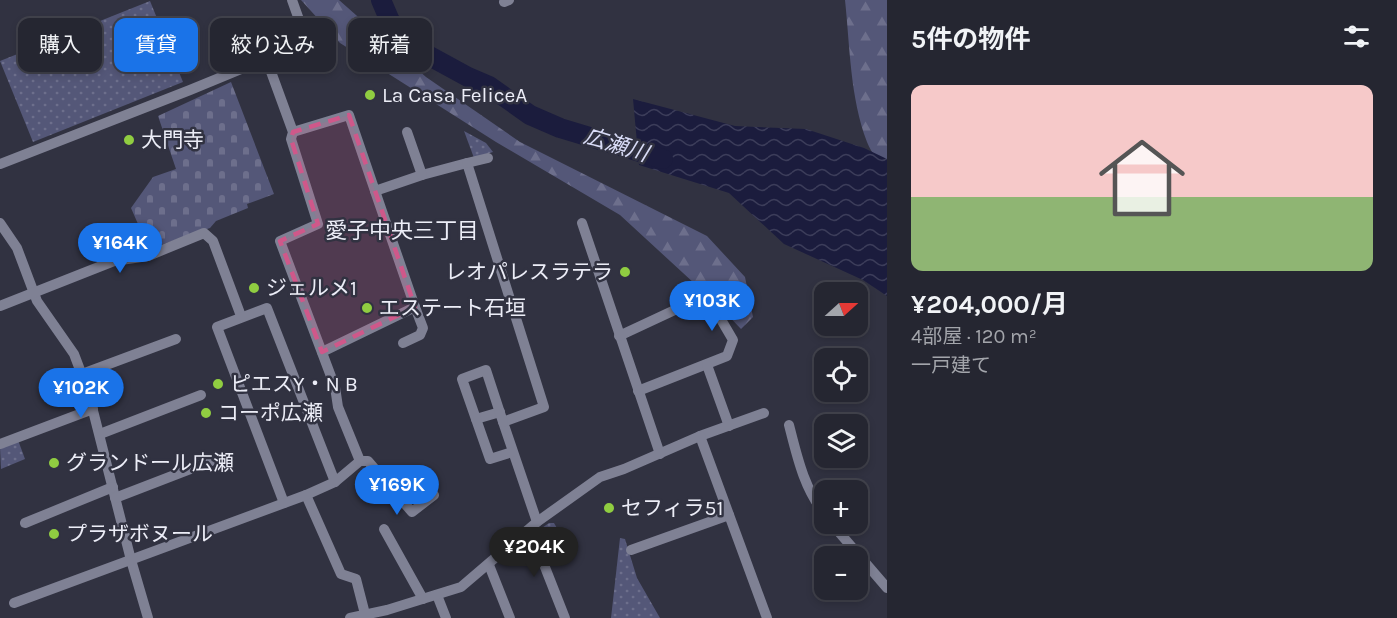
<!DOCTYPE html>
<html lang="ja">
<meta charset="utf-8">
<style>
body{margin:0;font-family:Karla,"Noto Sans JP",sans-serif;background:#31323d;color:#f1f3f6;height:100vh;display:flex;flex-direction:column;font-size:22px;white-space:nowrap}
*{box-sizing:border-box;margin:0}
p{font-size:20px;color:#a3a5ab}
.icon{flex:none;width:33px;height:33px;fill:none;stroke:currentColor;stroke-width:2;stroke-linecap:round;stroke-linejoin:round}
.map{position:relative;flex:1;overflow:hidden}
.drawer{display:flex;flex-direction:column;background:#252631;width:510px}
.drawer>*{flex:none}
.top-card{position:absolute;left:18px;top:18px;width:570px;height:54px;display:flex;gap:12px}
.needle{width:39px;rotate:69deg}
.fabs{position:absolute;left:814px;top:282px;display:grid;gap:12px}
.fabs a{display:grid;place-items:center;width:54px;height:54px;border-radius:12px;background:#252631;box-shadow:0 3px 9px #0003,0 0 0 2px #42434d;font-size:30px}
.price{position:absolute;translate:-50% -51px;padding:0 14px;border-radius:21px;background:#1a73e8;color:#fff;font-size:20px;line-height:39px;filter:drop-shadow(0 2px 3px #0008)}
.price::after{content:'';position:absolute;left:50%;top:36px;width:18px;height:14px;margin-left:-9px;background:inherit;clip-path:polygon(0 0,100% 0,50% 100%)}
.price.current{background:#222;color:#fff}
ul{padding:0;list-style:none}
li{display:grid;align-content:center;gap:12px;height:318px;padding:0 24px}
li+li{border-top:2px solid #42434d}
li span{display:grid;place-items:center;height:186px;border-radius:12px;color:#555}
li>.icon{margin-inline-start:auto}
span .icon{width:108px;height:108px;fill:#fffc;stroke-width:1}
li b{font-size:26px}
h2{display:flex;justify-content:space-between;align-items:center;height:72px;padding:0 24px;font-size:26px}
.tag{padding:0 21px;border-radius:12px;background:#252631;box-shadow:0 3px 9px #0003,0 0 0 2px #42434d;font-size:21px;line-height:54px}
.tag.current{background:#1a73e8;color:#fff}
main{display:flex;flex:1;min-height:0}
.map>svg:first-child{display:block}
.forest{fill:url(#forest-firs)}
.cemetery{fill:url(#cemetery-stones)}
.park{fill:url(#park-dots)}
.water{fill:url(#water-waves)}
.lines{fill:none;stroke-linecap:round;stroke-linejoin:round}
.river{stroke:#1b1c3d;stroke-width:20}
.street{stroke:#7f8194;stroke-width:10}
.marked{fill:#cf588a;fill-opacity:0.2;stroke:#cf588a;stroke-width:4.5;stroke-dasharray:12 8;stroke-linejoin:round}
.poi-dot{fill:#90cd41;stroke:#313241;stroke-width:2}
.labels{text-anchor:middle;dominant-baseline:central;stroke-width:5;stroke-linejoin:round;paint-order:stroke}
.poi-label{font-size:21px;fill:#ecedf7;stroke:#313241;text-anchor:start}
.water-label{font-size:22px;font-style:italic;fill:#d8dbf6;stroke:#313241}
.neighbourhood-label{font-size:22px;fill:#ecedf7;stroke:#313241}
</style>
<main>
<div class="map">
<svg width="887" height="618" viewBox="0 0 887 618">
<defs>
<pattern id="forest-firs" width="22" height="20" patternUnits="userSpaceOnUse" patternTransform="scale(1.5)"><rect width="22" height="20" fill="#545778"/><path d="M5 1l3.5 6h-7zM16 11l3.5 6h-7z" fill="#6d6f8c"/></pattern>
<pattern id="cemetery-stones" width="16" height="16" patternUnits="userSpaceOnUse" patternTransform="scale(1.5)"><rect width="16" height="16" fill="#545778"/><path d="M2 7V4a2 2 0 0 1 4 0v3zM10 15v-3a2 2 0 0 1 4 0v3z" fill="#6d6f8c"/></pattern>
<pattern id="park-dots" width="8" height="8" patternUnits="userSpaceOnUse" patternTransform="scale(1.5)"><rect width="8" height="8" fill="#545778"/><path d="M2 2h.1M6 6h.1" fill="none" stroke="#6d6f8c" stroke-width="1.8" stroke-linecap="round"/></pattern>
<pattern id="water-waves" width="16" height="10" patternUnits="userSpaceOnUse" patternTransform="scale(1.5)"><rect width="16" height="10" fill="#1b1c3d"/><path d="M0 5q4-4 8 0t8 0" fill="none" stroke="#3c3d5a"/></pattern>
</defs>
<rect width="100%" height="100%" fill="#313241"/>
<!-- forest -->
<g class="forest">
<path d="M301,0H339L426,77L520,142L707,236L745,277L753,317L741,329L720,307L620,215L496,142L340,43Z"/>
<path d="M845,0H887V174C881,164 871,153 867,142C850,97 850,47 845,0Z"/>
</g>
<!-- cemetery -->
<path class="cemetery" d="M231,82L274,194L247,204L248,208L216,221L210,228L149,249L131,208L153,177L176,169L158,116Z"/>
<!-- park -->
<g class="park">
<path d="M150,1L183,82L33,142L0,61Z"/>
<path d="M464,131L486,143L493,152L474,158Z"/>
<path d="M18,440L25,459L1,469L0,447Z"/>
<path d="M549,523H554L561,535L541,546L537,537L539,530Z"/>
<path d="M620,538L625,539L637,578L660,618H611Z"/>
</g>
<!-- water -->
<path class="water" d="M633,99L735,126L806,129L864,148L887,159V296L863,280L784,244L729,193L639,165Z"/>
<g class="lines">
<!-- river -->
<path class="river" d="M381,0L390,21L424,53L468,77L489,86L530,115L560,128L663,159"/>
<!-- street -->
<g class="street">
<path d="M504,2L509,0"/>
<path d="M293,132L349,115L375,191L422,175L467,163L544,407L503,422L537,522"/>
<path d="M407,132L422,175"/>
<path d="M467,163L488,158"/>
<path d="M0,164L190,90L307,42L292,0"/>
<path d="M0,223L17,248L37,301L74,354L88,391L131,560L148,618"/>
<path d="M582,223L660,454"/>
<path d="M0,306L114,261L148,256L204,233L213,241L241,316"/>
<path d="M619,336L694,301L709,299L733,340L727,356L638,391"/>
<path d="M403,343L420,335L423,328L415,307"/>
<path d="M322,352L415,307L375,191"/>
<path d="M707,365L729,426"/>
<path d="M82,374L176,339"/>
<path d="M476,419L500,412"/>
<path d="M503,422L486,370L462,379L490,459L512,452"/>
<path d="M789,425C797,456 804,489 825,514"/>
<path d="M100,434L201,395"/>
<path d="M700,436L764,413"/>
<path d="M0,444L93,409"/>
<path d="M360,461H368L412,512L434,495"/>
<path d="M306,495L341,574L356,579L365,614"/>
<path d="M115,498L224,456"/>
<path d="M284,503L217,327L267,308L335,482"/>
<path d="M25,523L113,487"/>
<path d="M832,524L887,588"/>
<path d="M384,529L423,599"/>
<path d="M530,529L565,618"/>
<path d="M631,550L729,515"/>
<path d="M489,565L510,618"/>
<path d="M437,595L446,618"/>
<path d="M14,603L306,495L335,482L360,461L338,407L335,387L280,241L318,224L291,139L293,132L266,58"/>
<path d="M350,618L387,610L461,587L537,522L600,477L624,469L700,436L767,618"/>
</g>
</g>
<!-- marked area -->
<path class="marked" d="M349,115L415,307L322,352L280,241L318,224L291,139L293,132Z"/>
<!-- markers -->
<g class="poi-dot">
<circle cx="370" cy="95" r="6"/>
<circle cx="129" cy="140" r="6"/>
<circle cx="625" cy="272" r="6"/>
<circle cx="254" cy="288" r="6"/>
<circle cx="367" cy="308" r="6"/>
<circle cx="218" cy="384" r="6"/>
<circle cx="206" cy="413" r="6"/>
<circle cx="54" cy="463" r="6"/>
<circle cx="609" cy="508" r="6"/>
<circle cx="54" cy="534" r="6"/>
</g>
<g class="labels">
<!-- poi labels -->
<g class="poi-label">
<text x="382" y="95">La Casa FeliceA</text>
<text x="141" y="140">大門寺</text>
<text x="613" y="272" text-anchor="end">レオパレスラテラ</text>
<text x="266" y="288">ジェルメ1</text>
<text x="379" y="308">エステート石垣</text>
<text x="230" y="384">ピエスY・N B</text>
<text x="218" y="413">コーポ広瀬</text>
<text x="66" y="463">グランドール広瀬</text>
<text x="621" y="508">セフィラ51</text>
<text x="66" y="534">プラザボヌール</text>
</g>
<!-- water labels -->
<g class="water-label">
<text transform="translate(616 145) rotate(17)">広瀬川</text>
</g>
<!-- neighbourhood labels -->
<g class="neighbourhood-label">
<text x="402" y="231">愛子中央三丁目</text>
</g>
</g>
</svg>
<div class="fabs">
<a><svg class="needle" viewBox="-14 -14 28 28"><path d="M0-13l5 13h-10z" fill="#e53935"/><path d="M0 13l5-13h-10z" fill="#a3a5ab"/></svg></a>
<a><svg class="icon" aria-label="locate" viewBox="0 0 24 24"><circle cx="12" cy="12" r="6"/><path d="M12 2v4M12 18v4M2 12h4M18 12h4"/></svg></a>
<a><svg class="icon" aria-label="layers" viewBox="0 0 24 24"><path d="M12 4l9 5-9 5-9-5zM3 14l9 5 9-5"/></svg></a>
<a>+</a>
<a>−</a>
</div>
<b class="price" style="left:120px;top:274px">¥164K</b>
<b class="price" style="left:712px;top:332px">¥103K</b>
<b class="price" style="left:81px;top:419px">¥102K</b>
<b class="price" style="left:397px;top:516px">¥169K</b>
<b class="price current" style="left:534px;top:578px">¥204K</b>
<div class="top-card">
<a class="tag">購入</a>
<a class="tag current">賃貸</a>
<a class="tag">絞り込み</a>
<a class="tag">新着</a>
</div>
</div>
<section class="drawer">
<h2>5件の物件<svg class="icon" aria-label="filters" viewBox="0 0 24 24"><path d="M4 7h16M4 17h16"/><circle cx="9" cy="7" r="2"/><circle cx="15" cy="17" r="2"/></svg></h2>
<ul>
<li><span style="background:linear-gradient(#f6c9c9 60%,#8fb573 0)"><svg class="icon" aria-label="home" viewBox="0 0 24 24"><path d="M3 11l9-7 9 7M6 9v11h12V9"/></svg></span><div><b>¥204,000/月</b><p>4部屋 · 120 m²</p><p>一戸建て</p></div></li>
</ul>
</section>
</main>
